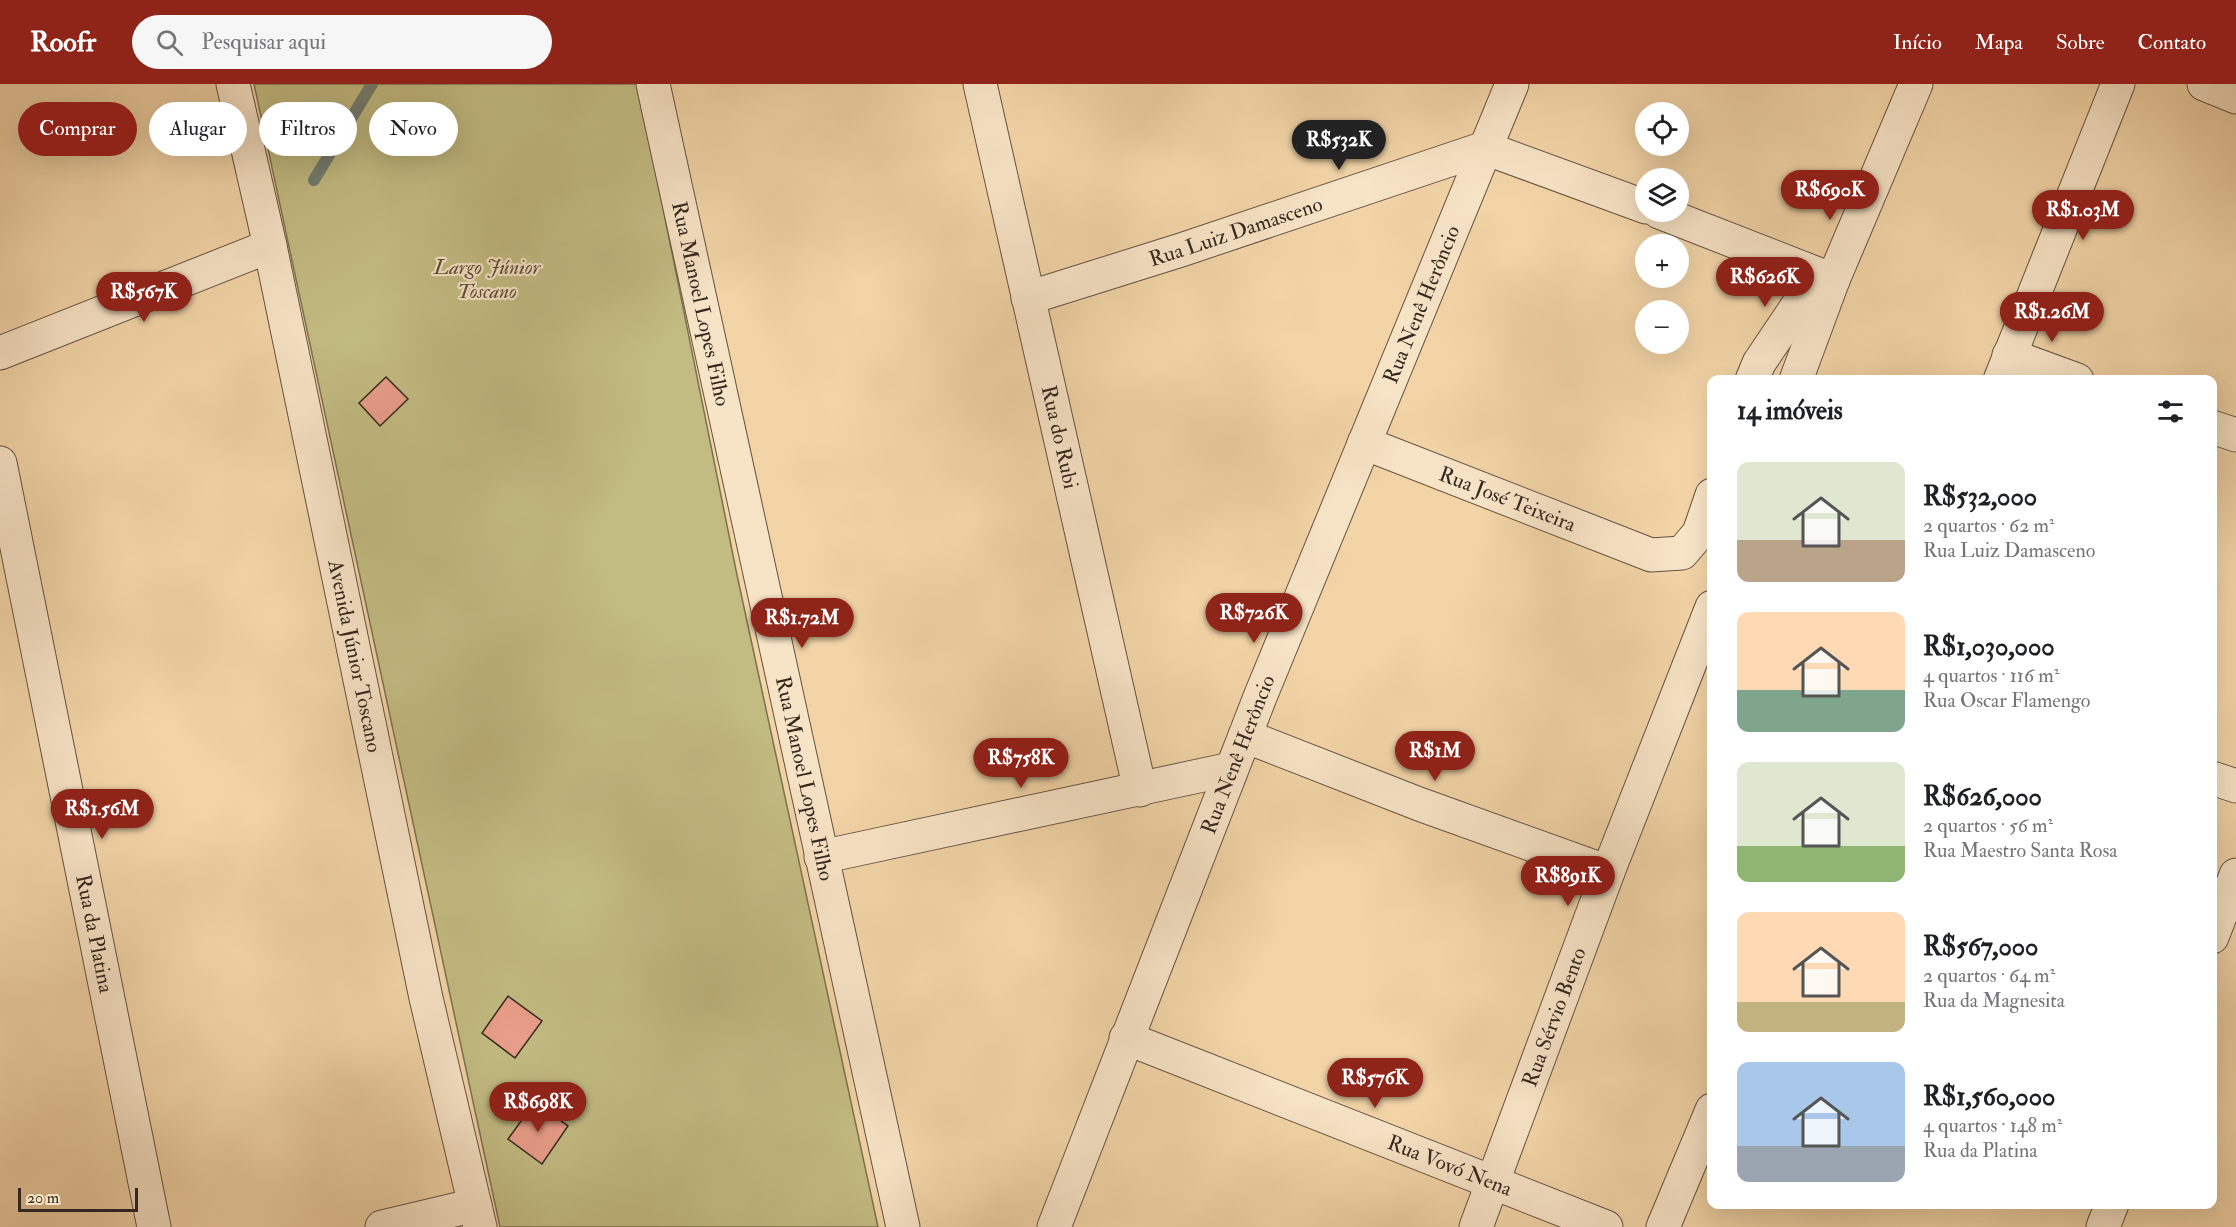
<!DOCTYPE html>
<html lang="pt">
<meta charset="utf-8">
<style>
body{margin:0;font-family:"IM FELL Double Pica",serif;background:#f6f6f6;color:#202124;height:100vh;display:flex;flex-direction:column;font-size:22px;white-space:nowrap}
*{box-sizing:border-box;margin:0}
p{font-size:20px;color:#757577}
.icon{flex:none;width:33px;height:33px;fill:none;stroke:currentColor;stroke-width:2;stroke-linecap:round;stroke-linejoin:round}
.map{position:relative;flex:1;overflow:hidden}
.details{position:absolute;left:1707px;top:291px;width:510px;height:834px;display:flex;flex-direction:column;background:#fff;border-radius:12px;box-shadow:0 6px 24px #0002}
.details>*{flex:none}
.guide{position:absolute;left:18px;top:18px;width:570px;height:54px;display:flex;gap:12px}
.buttons{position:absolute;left:1635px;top:18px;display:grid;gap:12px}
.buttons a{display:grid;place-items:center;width:54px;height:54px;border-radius:50%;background:#fff;box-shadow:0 6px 24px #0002;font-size:30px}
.scale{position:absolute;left:18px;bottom:15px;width:120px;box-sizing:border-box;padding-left:6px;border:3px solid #352820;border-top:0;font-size:16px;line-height:21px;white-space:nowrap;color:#352820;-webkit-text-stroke:4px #f7e3c6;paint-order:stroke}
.price{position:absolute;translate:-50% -51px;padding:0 14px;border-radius:21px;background:#8f2418;color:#fff;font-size:20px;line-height:39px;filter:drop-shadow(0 2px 3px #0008)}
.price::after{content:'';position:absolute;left:50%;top:36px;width:18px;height:14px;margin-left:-9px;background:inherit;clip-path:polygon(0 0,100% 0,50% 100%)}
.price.selected{background:#222;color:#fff}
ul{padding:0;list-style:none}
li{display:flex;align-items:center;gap:18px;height:150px;padding:0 30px}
li span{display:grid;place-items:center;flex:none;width:168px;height:120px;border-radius:12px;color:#555}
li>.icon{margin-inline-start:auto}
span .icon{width:72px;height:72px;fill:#fffc;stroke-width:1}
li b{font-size:26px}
h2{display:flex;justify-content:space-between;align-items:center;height:72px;padding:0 30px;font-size:26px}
.pill{padding:0 21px;border-radius:27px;background:#fff;box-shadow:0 6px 24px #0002;font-size:21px;line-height:54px}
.pill.selected{background:#8f2418;color:#fff}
header{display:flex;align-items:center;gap:36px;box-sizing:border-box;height:84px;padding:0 30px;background:#8f2418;color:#fff}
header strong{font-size:28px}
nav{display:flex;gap:33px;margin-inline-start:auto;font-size:21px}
.search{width:420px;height:54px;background:#f6f6f6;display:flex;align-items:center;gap:15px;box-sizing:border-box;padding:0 21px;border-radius:33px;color:#757577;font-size:22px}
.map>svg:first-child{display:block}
.green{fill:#c2bb82;stroke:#7c7251;stroke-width:1.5}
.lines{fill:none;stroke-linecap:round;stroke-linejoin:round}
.stream{stroke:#727e73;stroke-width:12}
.building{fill:#e99e8a;stroke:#352820;stroke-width:1.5}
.minor-casing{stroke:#645342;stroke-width:35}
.minor{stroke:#f7e3c6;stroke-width:33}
.labels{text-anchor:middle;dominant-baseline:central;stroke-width:4.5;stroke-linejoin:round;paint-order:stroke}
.street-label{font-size:21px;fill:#352820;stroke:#f7e3c6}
.park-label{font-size:21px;font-style:italic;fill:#584d38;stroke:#f7e3c6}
</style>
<header>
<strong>Roofr</strong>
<div class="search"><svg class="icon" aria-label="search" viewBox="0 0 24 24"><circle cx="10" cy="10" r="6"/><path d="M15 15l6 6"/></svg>Pesquisar aqui</div>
<nav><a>Início</a><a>Mapa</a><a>Sobre</a><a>Contato</a></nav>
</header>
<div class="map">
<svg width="2236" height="1143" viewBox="0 0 2236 1143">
<rect width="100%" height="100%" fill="#f2d4a7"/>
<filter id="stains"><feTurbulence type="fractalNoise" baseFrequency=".00333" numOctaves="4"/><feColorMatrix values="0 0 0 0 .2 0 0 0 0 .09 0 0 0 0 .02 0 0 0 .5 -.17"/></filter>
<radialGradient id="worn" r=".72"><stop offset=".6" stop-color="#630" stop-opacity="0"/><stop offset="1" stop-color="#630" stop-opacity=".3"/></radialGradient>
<!-- green -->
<path class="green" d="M254,0H638L737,491L878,1143H500Z"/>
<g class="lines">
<!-- stream -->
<path class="stream" d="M314,96L372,0"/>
</g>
<!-- building -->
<g class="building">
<path d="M386,293L408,315L380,342L359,319Z"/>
<path d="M508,912L542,937L515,974L482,949Z"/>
<path d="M535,1018L568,1042L542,1080L508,1055Z"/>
</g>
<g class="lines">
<defs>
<g id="minor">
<path id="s1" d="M233,0L270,162L426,914L480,1143"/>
<path id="s2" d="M653,0L903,1143"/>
<path id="s3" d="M980,0L1140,706"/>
<path d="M2204,0L2236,13"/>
<path d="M1659,128L1833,196"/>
<path id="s4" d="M1028,214L1181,166L1485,64L1646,123"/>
<path d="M0,269L270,162"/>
<path d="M2009,271L2077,296"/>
<path d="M1752,296L1759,279L1798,221L1833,196"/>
<path d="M1796,296L1833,196L1916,0"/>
<path d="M2000,296L2118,0"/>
<path d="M2212,343L2236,351"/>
<path id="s5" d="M1364,359L1651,471L1682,469L1699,449L1712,411"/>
<path id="s6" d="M0,379L154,1143"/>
<path d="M1245,652L1419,720L1608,788"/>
<path d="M2212,694L2236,702"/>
<path d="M821,773L1231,685"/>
<path d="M2212,853L2236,791"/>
<path id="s7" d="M1126,954L1606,1143"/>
<path d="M382,1143L475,1121"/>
<path id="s8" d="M1054,1143L1260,613L1512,0"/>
<path id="s9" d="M1476,1143L1608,788L1712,523"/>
<path d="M1663,1143L1712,1026"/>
<path d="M2103,1143L2112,1120"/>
</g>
</defs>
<!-- minor casing -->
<use href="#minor" class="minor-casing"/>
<!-- minor -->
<use href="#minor" class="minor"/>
</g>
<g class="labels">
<!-- street labels -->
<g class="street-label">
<text stroke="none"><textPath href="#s4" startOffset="218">Rua Luiz Damasceno</textPath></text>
<text stroke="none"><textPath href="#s2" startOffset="225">Rua Manoel Lopes Filho</textPath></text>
<text stroke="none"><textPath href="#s8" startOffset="993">Rua Nenê Herôncio</textPath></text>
<text stroke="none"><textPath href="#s3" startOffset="362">Rua do Rubi</textPath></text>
<text stroke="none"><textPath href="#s5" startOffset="154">Rua José Teixeira</textPath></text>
<text stroke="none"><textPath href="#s1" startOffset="585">Avenida Júnior Toscano</textPath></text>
<text stroke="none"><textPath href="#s8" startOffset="507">Rua Nenê Herôncio</textPath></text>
<text stroke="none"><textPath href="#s2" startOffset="711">Rua Manoel Lopes Filho</textPath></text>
<text stroke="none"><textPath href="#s6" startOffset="480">Rua da Platina</textPath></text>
<text stroke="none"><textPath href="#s9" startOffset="224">Rua Sérvio Bento</textPath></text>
<text stroke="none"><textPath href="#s7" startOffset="348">Rua Vovó Nena</textPath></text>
</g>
<!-- park labels -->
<g class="park-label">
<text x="487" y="183">Largo Júnior<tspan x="487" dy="24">Toscano</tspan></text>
</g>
</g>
<rect width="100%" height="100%" filter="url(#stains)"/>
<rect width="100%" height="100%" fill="url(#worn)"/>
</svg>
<div class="buttons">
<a><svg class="icon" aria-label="locate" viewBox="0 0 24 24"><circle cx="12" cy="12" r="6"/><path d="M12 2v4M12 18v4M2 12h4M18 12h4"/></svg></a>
<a><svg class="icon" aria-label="layers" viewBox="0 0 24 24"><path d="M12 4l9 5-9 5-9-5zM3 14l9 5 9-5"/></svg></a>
<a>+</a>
<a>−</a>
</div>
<div class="scale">20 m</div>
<b class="price selected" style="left:1339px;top:87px">R$532K</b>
<b class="price" style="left:1830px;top:137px">R$690K</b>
<b class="price" style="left:2083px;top:157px">R$1.03M</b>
<b class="price" style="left:1765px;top:224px">R$626K</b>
<b class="price" style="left:144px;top:239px">R$567K</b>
<b class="price" style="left:2052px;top:259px">R$1.26M</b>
<b class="price" style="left:1254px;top:560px">R$726K</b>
<b class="price" style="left:802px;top:565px">R$1.72M</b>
<b class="price" style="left:1435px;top:698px">R$1M</b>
<b class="price" style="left:1021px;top:705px">R$758K</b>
<b class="price" style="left:102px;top:756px">R$1.56M</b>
<b class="price" style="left:1568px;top:823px">R$891K</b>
<b class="price" style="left:1375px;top:1025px">R$576K</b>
<b class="price" style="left:538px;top:1049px">R$698K</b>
<div class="guide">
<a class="pill selected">Comprar</a>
<a class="pill">Alugar</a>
<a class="pill">Filtros</a>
<a class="pill">Novo</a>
</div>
<section class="details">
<h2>14 imóveis<svg class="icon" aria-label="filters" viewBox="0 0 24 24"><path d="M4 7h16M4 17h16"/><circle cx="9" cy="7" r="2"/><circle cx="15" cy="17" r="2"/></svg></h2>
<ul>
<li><span style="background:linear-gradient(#dfe7d0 65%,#b9a48a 0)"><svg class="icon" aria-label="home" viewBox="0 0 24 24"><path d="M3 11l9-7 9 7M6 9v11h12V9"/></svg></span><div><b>R$532,000</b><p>2 quartos · 62 m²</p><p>Rua Luiz Damasceno</p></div></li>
<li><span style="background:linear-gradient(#ffd9b3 65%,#7fa58c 0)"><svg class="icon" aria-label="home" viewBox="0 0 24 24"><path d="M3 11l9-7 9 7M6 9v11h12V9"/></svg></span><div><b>R$1,030,000</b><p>4 quartos · 116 m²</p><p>Rua Oscar Flamengo</p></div></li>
<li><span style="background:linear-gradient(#dfe7d0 70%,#8fb573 0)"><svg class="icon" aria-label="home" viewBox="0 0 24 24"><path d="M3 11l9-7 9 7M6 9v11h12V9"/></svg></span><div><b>R$626,000</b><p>2 quartos · 56 m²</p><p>Rua Maestro Santa Rosa</p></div></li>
<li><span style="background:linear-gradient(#ffd9b3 75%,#c2b280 0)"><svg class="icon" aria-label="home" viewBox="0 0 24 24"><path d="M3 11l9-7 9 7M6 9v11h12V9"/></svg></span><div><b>R$567,000</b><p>2 quartos · 64 m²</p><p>Rua da Magnesita</p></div></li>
<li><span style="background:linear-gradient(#a9c7e8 70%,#9aa5b1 0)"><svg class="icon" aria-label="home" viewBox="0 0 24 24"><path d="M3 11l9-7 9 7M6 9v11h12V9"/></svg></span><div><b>R$1,560,000</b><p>4 quartos · 148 m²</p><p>Rua da Platina</p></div></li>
</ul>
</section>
</div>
